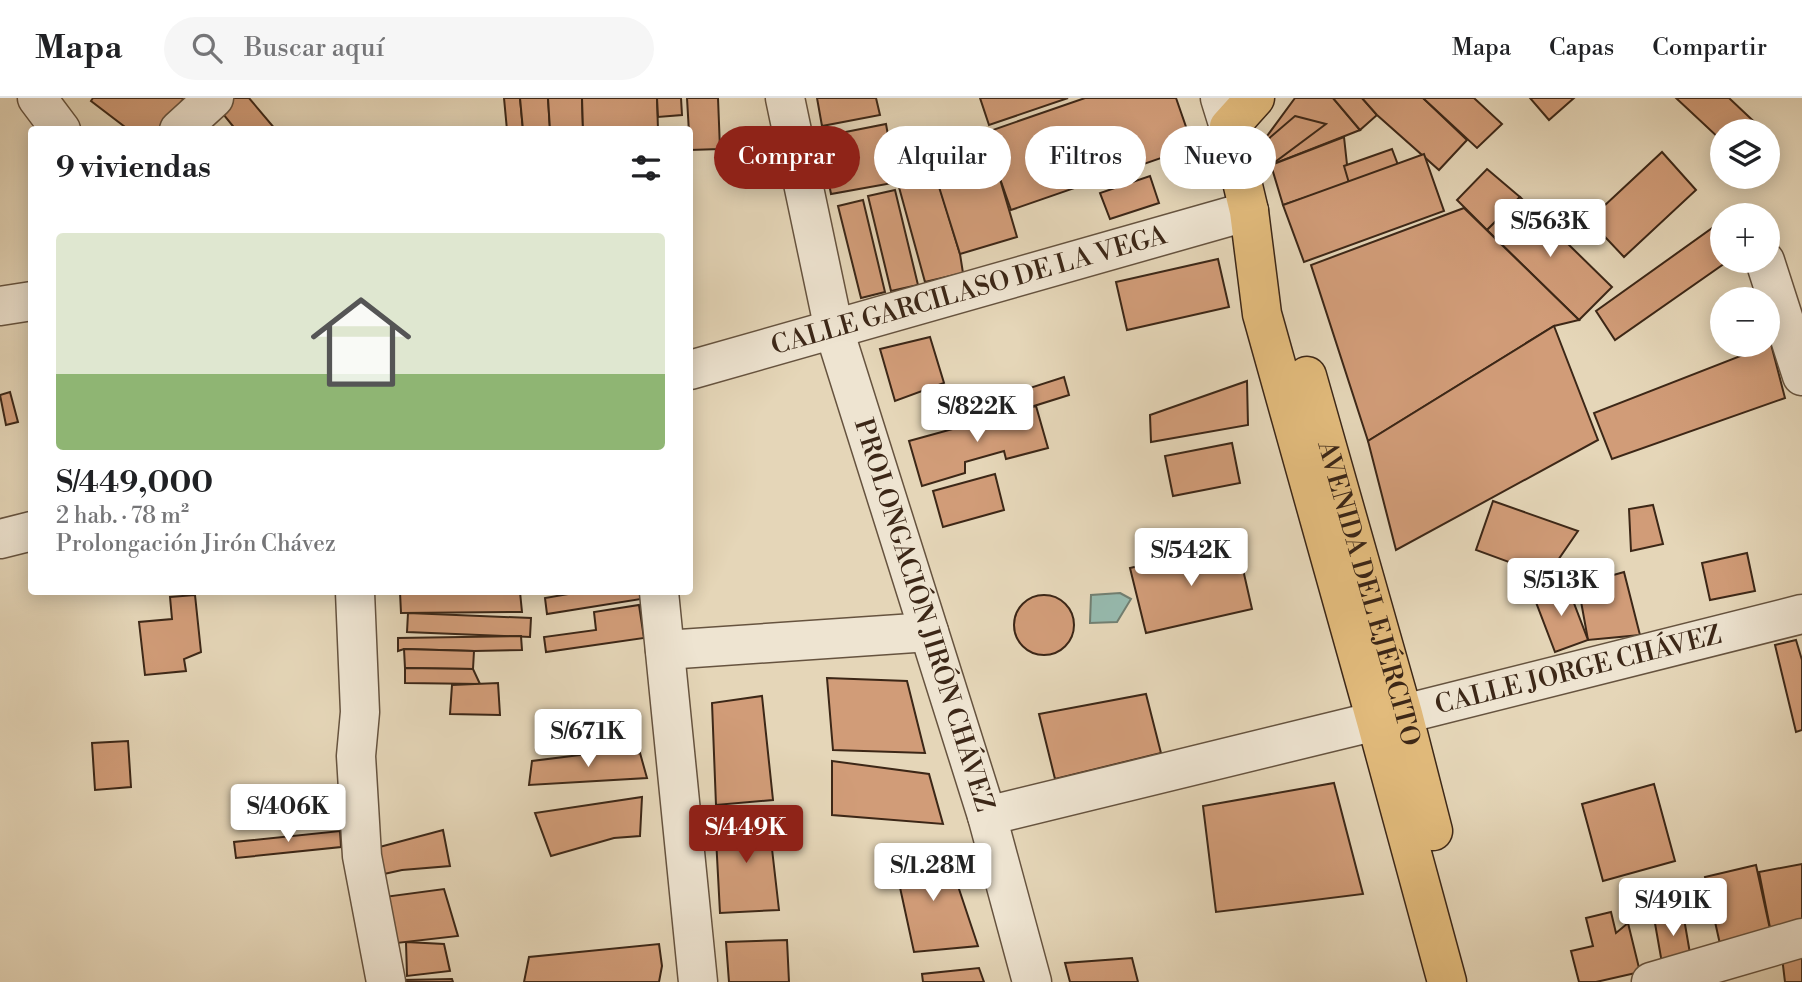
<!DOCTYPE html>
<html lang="es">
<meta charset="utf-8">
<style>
body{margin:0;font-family:"Libre Bodoni",serif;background:#f6f6f6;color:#202124;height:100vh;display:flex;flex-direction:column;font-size:26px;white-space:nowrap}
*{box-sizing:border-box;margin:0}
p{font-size:23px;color:#757577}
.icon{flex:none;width:38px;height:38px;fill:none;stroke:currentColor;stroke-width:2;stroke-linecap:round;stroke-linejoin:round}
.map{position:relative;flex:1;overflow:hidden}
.panel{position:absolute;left:28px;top:28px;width:665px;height:469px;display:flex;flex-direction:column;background:#fff;border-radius:7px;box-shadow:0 4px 18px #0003}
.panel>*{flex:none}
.guide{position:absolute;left:714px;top:28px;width:665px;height:63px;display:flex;gap:14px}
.controls{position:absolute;left:1710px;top:21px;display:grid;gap:14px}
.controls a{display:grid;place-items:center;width:70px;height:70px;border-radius:50%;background:#fff;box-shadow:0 4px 18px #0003;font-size:35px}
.price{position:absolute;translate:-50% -60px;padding:0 16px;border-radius:7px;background:#fff;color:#222;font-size:23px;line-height:46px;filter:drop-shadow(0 2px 4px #0008)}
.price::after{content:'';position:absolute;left:50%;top:42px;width:21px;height:16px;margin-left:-10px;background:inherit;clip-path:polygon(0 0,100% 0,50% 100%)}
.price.active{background:#8f2418;color:#fff}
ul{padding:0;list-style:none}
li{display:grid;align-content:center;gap:14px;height:371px;padding:0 28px}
li span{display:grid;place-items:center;height:217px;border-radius:7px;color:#555}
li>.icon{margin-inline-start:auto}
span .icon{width:126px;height:126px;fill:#fffc;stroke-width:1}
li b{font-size:30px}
h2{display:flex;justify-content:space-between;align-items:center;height:84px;padding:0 28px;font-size:30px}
.chip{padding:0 24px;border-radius:32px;background:#fff;box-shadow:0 4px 18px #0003;font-size:24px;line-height:63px}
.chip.active{background:#8f2418;color:#fff}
header{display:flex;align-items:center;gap:42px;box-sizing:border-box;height:98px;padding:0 35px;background:#fff;border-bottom:2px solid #e0e0e0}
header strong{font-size:33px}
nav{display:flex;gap:38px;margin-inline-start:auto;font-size:24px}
.search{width:490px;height:63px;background:#f6f6f6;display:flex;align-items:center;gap:18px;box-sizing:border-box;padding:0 24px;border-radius:38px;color:#757577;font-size:26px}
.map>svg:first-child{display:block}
.water{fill:#96b9ad;stroke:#727f71;stroke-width:2}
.building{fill:#d19c78;stroke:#3c2717;stroke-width:2}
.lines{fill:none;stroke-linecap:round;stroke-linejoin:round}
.minor-casing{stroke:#66533f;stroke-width:41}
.major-casing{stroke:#3c2717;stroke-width:41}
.minor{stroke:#eee4d1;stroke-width:38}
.major{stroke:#e2bb7c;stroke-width:38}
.labels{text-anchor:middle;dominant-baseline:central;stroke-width:5;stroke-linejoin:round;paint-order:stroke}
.street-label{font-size:26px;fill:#3c2717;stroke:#eee4d1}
</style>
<header>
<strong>Mapa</strong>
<div class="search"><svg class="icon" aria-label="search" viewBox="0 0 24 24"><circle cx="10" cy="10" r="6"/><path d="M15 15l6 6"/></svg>Buscar aquí</div>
<nav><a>Mapa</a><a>Capas</a><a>Compartir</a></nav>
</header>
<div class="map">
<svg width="1802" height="884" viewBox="0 0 1802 884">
<rect width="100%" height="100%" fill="#e5d6b8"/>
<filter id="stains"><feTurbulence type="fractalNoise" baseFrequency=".00286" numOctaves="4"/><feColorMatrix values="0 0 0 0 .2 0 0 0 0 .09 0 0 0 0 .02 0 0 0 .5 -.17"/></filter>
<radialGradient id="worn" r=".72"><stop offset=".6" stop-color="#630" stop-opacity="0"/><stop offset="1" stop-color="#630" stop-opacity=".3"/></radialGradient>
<!-- water -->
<path class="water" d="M1120,495L1131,501L1117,524L1090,525L1091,497Z"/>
<!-- building -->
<g class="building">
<path d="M93,0H184L160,32H129L91,3Z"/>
<path d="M232,0H249L276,32H236L219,11Z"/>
<path d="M504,0H520L523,32H507Z"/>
<path d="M520,0H548L550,32H523Z"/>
<path d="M548,0H582L583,32H550Z"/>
<path d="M582,0H657L658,32H583Z"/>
<path d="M657,0H681L682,17L658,19Z"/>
<path d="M687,0H718L720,51L690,52Z"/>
<path d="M817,0H876L880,17L822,28Z"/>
<path d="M980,0H1068L989,27Z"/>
<path d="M1085,0H1176L1193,49L1011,112L984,35Z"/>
<path d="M1295,0H1333L1360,32L1271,67L1259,49Z"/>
<path d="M1333,0H1362L1377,17L1360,32Z"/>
<path d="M1362,0H1423L1467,42L1439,72L1377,17Z"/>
<path d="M1423,0H1474L1502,26L1477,50Z"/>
<path d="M1530,0H1574L1549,22Z"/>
<path d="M1676,0H1729L1764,33H1722V43Z"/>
<path d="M1295,18L1326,26L1271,67L1259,49Z"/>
<path d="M886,26L894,71L898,84L831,96L820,39Z"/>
<path d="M1344,39L1349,85L1283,107L1271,67Z"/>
<path d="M1392,51L1398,67L1349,85L1344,68Z"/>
<path d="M1662,54L1696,92L1624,159L1589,122Z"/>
<path d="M1424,56L1444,113L1304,164L1283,107Z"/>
<path d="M931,61L960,156L963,175L925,184L894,71Z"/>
<path d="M997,71L1017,139L960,156L939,89Z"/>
<path d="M1487,71L1520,99L1487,132L1457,102Z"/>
<path d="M1150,78L1159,105L1110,121L1100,95Z"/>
<path d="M895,92L918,187L891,193L868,98Z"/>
<path d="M1520,99L1612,189L1579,222L1487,132Z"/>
<path d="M863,102L885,194L861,200L838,108Z"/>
<path d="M1464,110L1579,222L1554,228L1368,343L1311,167Z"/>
<path d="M1722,123V163H1728L1615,242L1596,213Z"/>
<path d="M1218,161L1229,209L1127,232L1116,184Z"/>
<path d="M1554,228L1598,342L1396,452L1368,343Z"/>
<path d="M930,239L944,285L895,303L880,251Z"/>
<path d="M1771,246L1785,300L1612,361L1594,315Z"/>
<path d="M1064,279L1069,297L1002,318L996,301Z"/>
<path d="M1247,283L1248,327L1151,344L1150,317Z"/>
<path d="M10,294L18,324L6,327L0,297Z"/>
<path d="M1036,308L1048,350L1006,361L1004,353L965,364V375L922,388L909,343Z"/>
<path d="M1232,345L1240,385L1173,398L1165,358Z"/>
<path d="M995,376L1004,412L943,429L933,393Z"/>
<path d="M1493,403L1578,433L1547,478L1476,452Z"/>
<path d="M1653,407L1663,446L1631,453L1629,411Z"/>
<path d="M1237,445L1252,511L1146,535L1130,470Z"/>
<path d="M1747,455L1755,493L1710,502L1702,465Z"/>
<path d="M1624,474L1640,537L1588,542L1578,487Z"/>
<path d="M1567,487L1588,542L1555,554L1534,499Z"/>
<path d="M400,494H520L522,514L401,515Z"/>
<path d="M580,494H640L641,501L547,516L545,500Z"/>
<circle cx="1044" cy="527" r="30"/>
<path d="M195,497L201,554L184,561L186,573L145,577L139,524L172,521L170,499Z"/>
<path d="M639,507L644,540L546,554L544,539L596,532L594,514Z"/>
<path d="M408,515L531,520L530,539L407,534Z"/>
<path d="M521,538L522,552L474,553L404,551L398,553V540Z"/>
<path d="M1796,542L1802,562V632L1796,634L1775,547Z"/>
<path d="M404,551L474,553L473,571L405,570Z"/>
<path d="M405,570L473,571L480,586L405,585Z"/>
<path d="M827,580L907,583L925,655L833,652Z"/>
<path d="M498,585L500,617L450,616L452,587Z"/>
<path d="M1146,596L1161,655L1055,681L1039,616Z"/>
<path d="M762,598L773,702L716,707L712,605Z"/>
<path d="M128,643L131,689L95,692L92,645Z"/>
<path d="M640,655L647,680L529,687L532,663L588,656Z"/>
<path d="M832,663L929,676L943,726L832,717Z"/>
<path d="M1334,685L1363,796L1216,814L1203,708Z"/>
<path d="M1654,686L1675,763L1603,783L1582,706Z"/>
<path d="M642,699L640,738L614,740L551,758L535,715Z"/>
<path d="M768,716L779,812L720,815L715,721Z"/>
<path d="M443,732L450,768L402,772L375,778L372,751Z"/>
<path d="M340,733L341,749L236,760L234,744Z"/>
<path d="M891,748L904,757L947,755L978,848L914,854Z"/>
<path d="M1802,766V836L1773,845L1759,774Z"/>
<path d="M1756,767L1773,845L1722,855L1705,779Z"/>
<path d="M444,791L458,838L388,846L384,799Z"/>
<path d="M1682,809L1692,867L1663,871L1653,814Z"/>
<path d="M1611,814L1616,835L1628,825L1640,874L1596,884H1579L1571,853L1593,848L1586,820Z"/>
<path d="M787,842L789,884H729L726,844Z"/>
<path d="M406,844L444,846L450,873L407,878Z"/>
<path d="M659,846L662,868L659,884H524L529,859Z"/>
<path d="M1802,856V884H1785L1782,859Z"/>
<path d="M1132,860L1138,884H1070L1065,865Z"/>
<path d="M979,870L984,884H923L922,876Z"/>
<path d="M452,881L453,884H403L402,882Z"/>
</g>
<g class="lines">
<defs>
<g id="minor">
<path d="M37,0L61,32"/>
<path id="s1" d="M785,0L834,232L987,718L1032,884"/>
<path d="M1220,0L1229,29"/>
<path d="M179,32L214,0"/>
<path d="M1765,163L1802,278"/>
<path d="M0,208L32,203"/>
<path id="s2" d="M690,272L1249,113"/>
<path d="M0,441L32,433"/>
<path d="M355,494L360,614L356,658L362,758L386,884"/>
<path d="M659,494L698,884"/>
<path d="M665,552L929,534"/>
<path id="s3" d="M987,718L1376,623L1802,516"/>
<path d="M1651,884L1802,840"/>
</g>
<g id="major">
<path d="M1255,0L1229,29L1249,113L1262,216L1376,623L1447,884"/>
<path id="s4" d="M1307,278L1403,616L1433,733"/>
</g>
</defs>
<!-- minor casing -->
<use href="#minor" class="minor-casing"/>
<!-- major casing -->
<use href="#major" class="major-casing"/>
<!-- minor -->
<use href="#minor" class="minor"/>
<!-- major -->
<use href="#major" class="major"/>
</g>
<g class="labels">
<!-- street labels -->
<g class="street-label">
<text stroke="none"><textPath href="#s2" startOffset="290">CALLE GARCILASO DE LA VEGA</textPath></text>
<text stroke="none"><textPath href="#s4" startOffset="226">AVENIDA DEL EJÉRCITO</textPath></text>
<text stroke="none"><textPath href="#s1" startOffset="536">PROLONGACIÓN JIRÓN CHÁVEZ</textPath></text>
<text stroke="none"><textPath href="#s3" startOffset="609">CALLE JORGE CHÁVEZ</textPath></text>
</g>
</g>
<rect width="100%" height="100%" filter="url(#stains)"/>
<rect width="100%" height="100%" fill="url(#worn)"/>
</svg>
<div class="controls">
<a><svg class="icon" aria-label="layers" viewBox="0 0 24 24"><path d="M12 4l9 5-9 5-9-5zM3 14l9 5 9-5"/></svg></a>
<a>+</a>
<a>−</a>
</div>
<b class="price" style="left:1550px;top:161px">S/563K</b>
<b class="price" style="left:977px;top:346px">S/822K</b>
<b class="price" style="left:1191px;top:490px">S/542K</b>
<b class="price" style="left:1561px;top:520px">S/513K</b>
<b class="price" style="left:588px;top:671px">S/671K</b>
<b class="price" style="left:288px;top:746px">S/406K</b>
<b class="price active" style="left:746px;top:767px">S/449K</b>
<b class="price" style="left:933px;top:805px">S/1.28M</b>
<b class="price" style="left:1673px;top:840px">S/491K</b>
<div class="guide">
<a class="chip active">Comprar</a>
<a class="chip">Alquilar</a>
<a class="chip">Filtros</a>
<a class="chip">Nuevo</a>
</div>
<section class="panel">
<h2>9 viviendas<svg class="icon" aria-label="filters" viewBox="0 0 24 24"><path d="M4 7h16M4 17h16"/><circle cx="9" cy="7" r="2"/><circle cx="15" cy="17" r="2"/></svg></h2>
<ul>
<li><span style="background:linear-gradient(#dfe7d0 65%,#8fb573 0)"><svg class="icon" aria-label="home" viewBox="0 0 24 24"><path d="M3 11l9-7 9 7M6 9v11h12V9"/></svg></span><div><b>S/449,000</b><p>2 hab. · 78 m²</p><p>Prolongación Jirón Chávez</p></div></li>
</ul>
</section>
</div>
